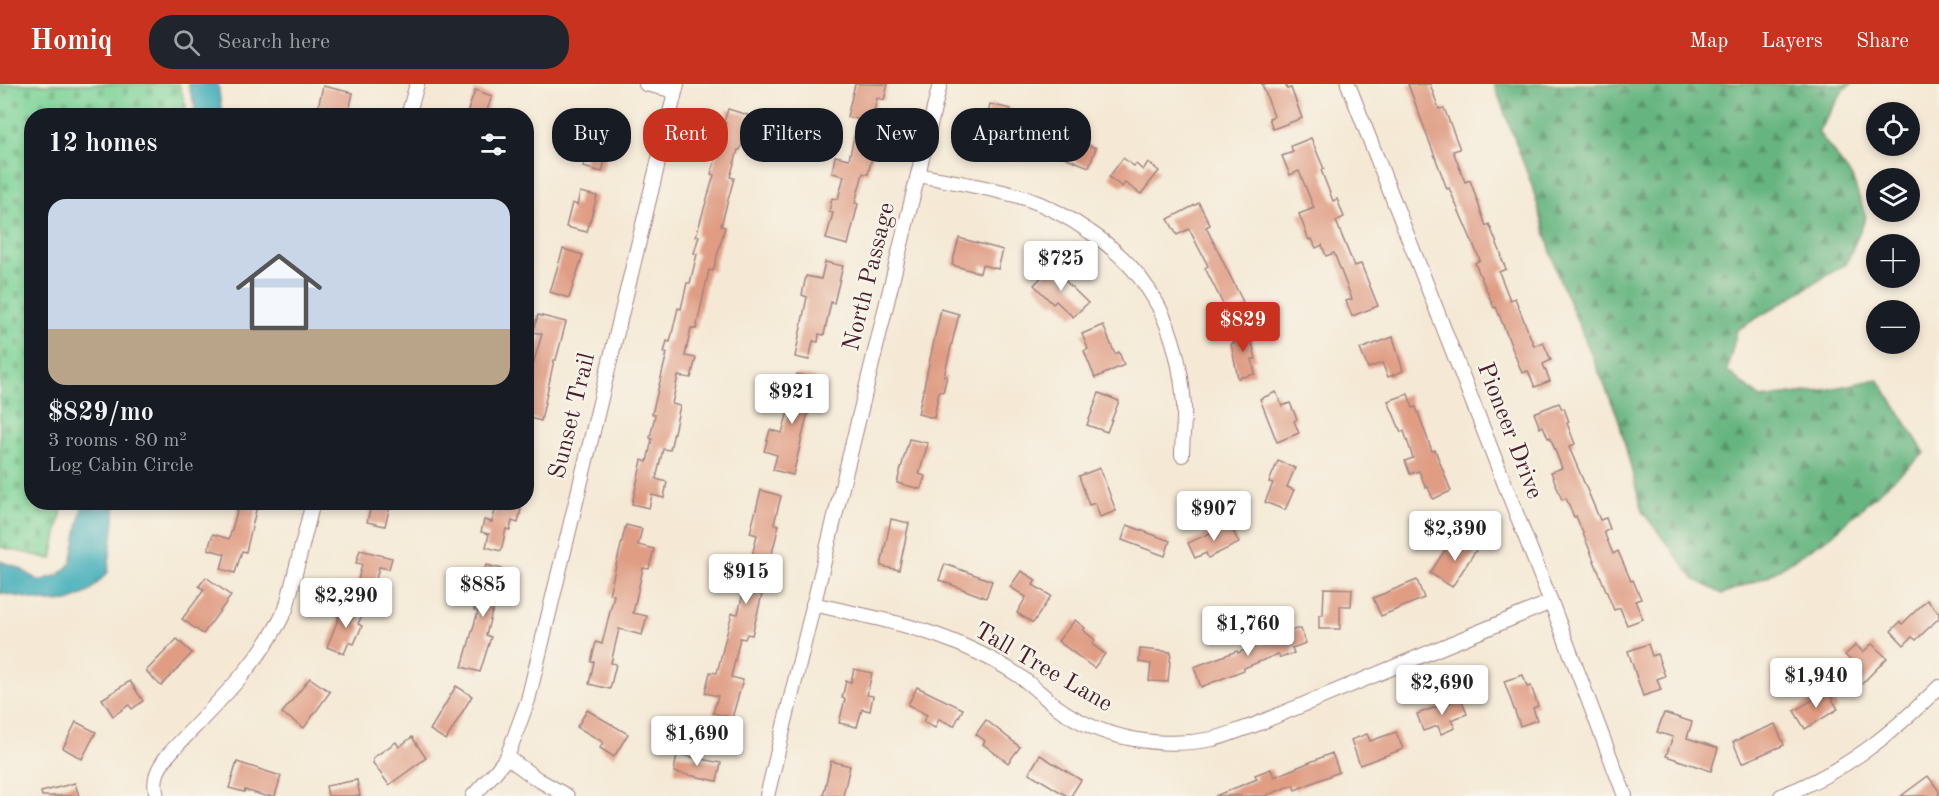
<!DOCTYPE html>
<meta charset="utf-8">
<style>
body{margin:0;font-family:"Old Standard TT",serif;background:#20242c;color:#f1f3f6;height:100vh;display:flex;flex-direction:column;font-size:22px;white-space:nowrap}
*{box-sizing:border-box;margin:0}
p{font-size:20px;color:#9ea1a6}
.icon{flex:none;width:33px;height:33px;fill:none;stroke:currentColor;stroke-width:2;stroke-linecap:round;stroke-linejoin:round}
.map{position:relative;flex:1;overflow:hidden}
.panel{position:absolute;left:24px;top:24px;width:510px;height:402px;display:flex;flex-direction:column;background:#171b24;border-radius:24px;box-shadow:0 3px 9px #0003}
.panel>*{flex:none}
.guide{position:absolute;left:552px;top:24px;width:570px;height:54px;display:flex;gap:12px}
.controls{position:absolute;left:1866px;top:18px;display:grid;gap:12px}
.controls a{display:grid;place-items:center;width:54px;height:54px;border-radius:50%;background:#171b24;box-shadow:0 3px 9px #0003;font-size:30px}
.price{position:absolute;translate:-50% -51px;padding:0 14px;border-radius:6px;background:#fff;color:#222;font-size:20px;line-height:39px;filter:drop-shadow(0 2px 3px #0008)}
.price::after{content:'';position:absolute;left:50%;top:36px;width:18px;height:14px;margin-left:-9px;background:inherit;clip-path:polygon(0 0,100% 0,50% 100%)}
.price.active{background:#c8321e;color:#fff}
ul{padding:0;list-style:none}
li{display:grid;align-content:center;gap:12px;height:318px;padding:0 24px}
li+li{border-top:2px solid #363941}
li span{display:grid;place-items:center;height:186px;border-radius:18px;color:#555}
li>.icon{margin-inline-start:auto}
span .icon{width:108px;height:108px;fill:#fffc;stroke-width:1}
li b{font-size:26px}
h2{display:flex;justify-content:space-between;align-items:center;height:72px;padding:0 24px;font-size:26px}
.tag{padding:0 21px;border-radius:24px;background:#171b24;box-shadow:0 3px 9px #0003;font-size:21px;line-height:54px}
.tag.active{background:#c8321e;color:#fff}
header{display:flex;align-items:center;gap:36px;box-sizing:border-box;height:84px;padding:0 30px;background:#c8321e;color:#fff}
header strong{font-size:28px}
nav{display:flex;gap:33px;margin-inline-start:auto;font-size:21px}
.search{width:420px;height:54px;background:#20242c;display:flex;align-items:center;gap:15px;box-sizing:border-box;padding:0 21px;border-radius:24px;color:#9ea1a6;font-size:22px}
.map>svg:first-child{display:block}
.forest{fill:url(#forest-firs);stroke:#586a56;stroke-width:1.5}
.cemetery{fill:url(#cemetery-stones);stroke:#647961;stroke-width:1.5}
.water{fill:#3aabb7;stroke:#426571;stroke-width:1.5}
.building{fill:#e09d84}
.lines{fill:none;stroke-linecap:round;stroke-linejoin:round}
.minor-casing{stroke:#a08480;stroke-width:16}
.minor{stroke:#fff;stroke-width:14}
.labels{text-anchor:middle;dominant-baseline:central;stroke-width:5;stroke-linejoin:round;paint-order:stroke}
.street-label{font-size:24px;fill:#4a1f2b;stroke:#f7f3e8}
</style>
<header>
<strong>Homiq</strong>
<div class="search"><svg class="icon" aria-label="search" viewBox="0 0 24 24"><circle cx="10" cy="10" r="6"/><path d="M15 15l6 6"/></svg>Search here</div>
<nav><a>Map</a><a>Layers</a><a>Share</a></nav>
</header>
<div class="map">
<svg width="1939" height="712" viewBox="0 0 1939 712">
<defs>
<pattern id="forest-firs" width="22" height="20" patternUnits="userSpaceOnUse" patternTransform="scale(1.5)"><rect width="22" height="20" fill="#66b580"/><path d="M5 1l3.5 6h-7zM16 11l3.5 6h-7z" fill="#569369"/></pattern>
<pattern id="cemetery-stones" width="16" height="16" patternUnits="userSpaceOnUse" patternTransform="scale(1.5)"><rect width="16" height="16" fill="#7dd397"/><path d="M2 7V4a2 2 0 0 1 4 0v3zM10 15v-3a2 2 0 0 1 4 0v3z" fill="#6eb582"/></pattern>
</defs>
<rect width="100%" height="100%" fill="#f7f3e8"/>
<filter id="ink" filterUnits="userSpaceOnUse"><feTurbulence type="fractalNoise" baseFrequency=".0167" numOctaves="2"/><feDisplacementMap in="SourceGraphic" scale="12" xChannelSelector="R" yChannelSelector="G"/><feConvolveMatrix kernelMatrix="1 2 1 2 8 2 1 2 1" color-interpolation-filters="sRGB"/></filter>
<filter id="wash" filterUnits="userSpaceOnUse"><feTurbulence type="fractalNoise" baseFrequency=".008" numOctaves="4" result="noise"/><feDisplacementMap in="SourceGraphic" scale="24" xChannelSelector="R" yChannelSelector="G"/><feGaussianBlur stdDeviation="1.35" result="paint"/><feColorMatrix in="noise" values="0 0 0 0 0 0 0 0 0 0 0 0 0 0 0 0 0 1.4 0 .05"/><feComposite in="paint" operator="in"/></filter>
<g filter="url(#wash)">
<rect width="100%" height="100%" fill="#f5e9d5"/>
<!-- forest -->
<path class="forest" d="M1494,0H1852L1844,5L1818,48L1852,93L1866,133L1846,180L1737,246L1727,287L1761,314L1830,305L1878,295L1925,369L1887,401L1831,452L1768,492L1722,510L1694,495L1642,427L1618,333L1558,192L1532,102Z"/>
<!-- cemetery -->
<path class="cemetery" d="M0,0H179L186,22L184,31L32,32V418L63,419L52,475L0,463Z"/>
<!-- water -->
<g class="water">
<path d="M188,0H218L222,31H193L195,23Z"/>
<path d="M83,419H116L108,488L89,508L69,517L50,518L0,509V477L19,484L39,497L59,491L71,479Z"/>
</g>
<g id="blocks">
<!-- building -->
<g class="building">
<path d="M855,0H888L884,16L877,14L868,55L871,56L868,68L873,69L868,90L863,89L855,119L858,120L848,161L826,155L833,129L829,128L832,114L838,115L844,92L832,89L835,72L849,75L858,35L847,33Z"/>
<path d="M1262,0H1285L1287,5L1291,4L1302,34L1273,45L1269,34L1274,32Z"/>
<path d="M1408,0H1430L1439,25L1444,24L1460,65L1453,67L1465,98L1470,96L1486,142L1489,140L1502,172L1501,173L1506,185L1499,188L1510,216L1515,214L1534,262L1543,258L1551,276L1543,280L1550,297L1535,303L1528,287L1522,289L1496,223L1494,224L1475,179L1480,176L1449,104L1447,105Z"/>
<path d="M323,2L353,9L348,32H316Z"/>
<path d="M475,6L492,12L485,32H466Z"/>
<path d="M990,20L1011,25L1009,33L1026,37L1020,60L983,51Z"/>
<path d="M728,25L748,31L745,42L756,45L752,57L744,55L740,66H738L730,93L734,94L721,142L725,143L713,187L709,186L696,245L691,244L685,272L696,274L691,294L678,292L672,320L680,322L670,366L663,365L656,395L667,398L664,414L652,411L649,424L632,420L642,376L647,378L652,355L650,354L655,331L652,330L667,269H664L667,257L670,258L678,224L681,225L687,199H690L697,170L694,169L699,152H696L714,91L711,90L726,39L724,38Z"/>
<path d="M593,44L612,49L602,88L583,83Z"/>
<path d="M1051,47L1074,56L1077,50L1088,54L1086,60L1096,64L1089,83L1044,65Z"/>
<path d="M1311,54L1324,85L1321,86L1333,117L1337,115L1344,133L1336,137L1354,182L1361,180L1378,222L1352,232L1346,217L1352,215L1334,169L1326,172L1322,161L1316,164L1312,155L1309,156L1299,130L1314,124L1299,87L1290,91L1282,72L1293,68L1291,62Z"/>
<path d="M1123,74L1134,82L1136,80L1143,86L1148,78L1159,87L1141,110L1125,99L1122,103L1109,93Z"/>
<path d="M580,108L597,112L587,148L566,143L572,119L577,121Z"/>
<path d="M1199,119L1210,141L1206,143L1243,218L1226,226L1205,184L1208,182L1189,145L1177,151L1168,135Z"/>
<path d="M959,154L1003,166L998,185L982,181L980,189L952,181Z"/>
<path d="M563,165L583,171L569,214L550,208Z"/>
<path d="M825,178L843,182L834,219L831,218L824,251L819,250L818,258L813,257L809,276L795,273L807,213L802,211L806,192L821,195Z"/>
<path d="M1051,183L1088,219L1073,233L1056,217L1053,220L1034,201Z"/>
<path d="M941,225L959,230L944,292H947L943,308L939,307L934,334L918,330Z"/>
<path d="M538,231L566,238L556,276H554L541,337L526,333V316L530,301H527L542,250L533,248Z"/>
<path d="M1103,241L1115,270L1119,268L1124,281L1095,294L1084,267L1088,265L1082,250Z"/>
<path d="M1249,244L1256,275H1252L1255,290L1238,294L1231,260L1234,259L1232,247Z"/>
<path d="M1393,253L1403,287L1388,293L1382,279L1368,284L1360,265Z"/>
<path d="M797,290L816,294L793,391L773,386L777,371L764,367L770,346L782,349L789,324L782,323L786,303L793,305Z"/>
<path d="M1276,308L1282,322L1290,319L1297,335L1294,337L1299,349L1277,358L1260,315Z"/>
<path d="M1099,309L1119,317L1107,348L1087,341Z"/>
<path d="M1408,310L1413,324L1416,323L1432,367L1435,366L1451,407L1433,415L1428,403L1426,404L1419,387L1410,390L1405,377L1413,374L1404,347L1401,348L1388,317Z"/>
<path d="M1559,319L1562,325L1564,324L1569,338L1567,339L1575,360L1569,363L1600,436L1606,434L1610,445L1604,448L1613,470L1618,467L1631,497L1633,496L1641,515L1635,517L1643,535L1627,541L1620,524L1614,526L1576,432L1574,433L1566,414L1562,416L1551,388L1562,384L1550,353L1548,354L1543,342L1540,344L1534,329Z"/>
<path d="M909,355L928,359L919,390L925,392L921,405L897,399Z"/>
<path d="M1278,377L1295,384L1287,403L1294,406L1285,426L1265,418L1273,399L1269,398Z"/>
<path d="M1100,384L1116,427L1100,433L1095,419L1089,421L1079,392Z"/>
<path d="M761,406L781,412L774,440L779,441L752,551L747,550L745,555L740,554L731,593L743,596L732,634L713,629L718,612L705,609L710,588L717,589L732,529L738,530L757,451L750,449Z"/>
<path d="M240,418H258L246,468L242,467L235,489L221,485L225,470L208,465L213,450L229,455Z"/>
<path d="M372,418H391L385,442L367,438Z"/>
<path d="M497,419L521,425L518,439L512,437L510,446L506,445L501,467L486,463L489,450L481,448L484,436L492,438Z"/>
<path d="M891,435L909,439L899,486L881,482Z"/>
<path d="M1230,440L1239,459L1208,474L1206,469L1195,474L1188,459Z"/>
<path d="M626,441L642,445L638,461L654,465L649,485L643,484L633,529L647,532L642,551L619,545L611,579L616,580L610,605L589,600L594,578H591L596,558L602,560L614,511L609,510Z"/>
<path d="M1127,441L1170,457L1165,472L1122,456Z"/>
<path d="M1469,453L1480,460L1452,503L1430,489L1447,463L1453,468L1461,455L1466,458Z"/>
<path d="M360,466L392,474L389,485L379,483L374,504L357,500L362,480L356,479Z"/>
<path d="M945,480L992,497L986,514L939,496Z"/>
<path d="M486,481L507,486L502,502L499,501L486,551L491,553L480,588L462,583L478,527L474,526Z"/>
<path d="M1021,487L1036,496L1033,501L1051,512L1033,539L1017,529L1026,513L1010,503Z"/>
<path d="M206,493L231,512L203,550L182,535L204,506L199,502Z"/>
<path d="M1417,496L1424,514L1381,532L1373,514Z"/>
<path d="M1324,504L1352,505L1351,522H1340V545H1319V531H1323Z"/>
<path d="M1927,516L1939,529V534L1916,556L1912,553L1904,561L1891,547L1900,538L1902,540Z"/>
<path d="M342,520L363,529L358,540L362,542L354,560L349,558L344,570L327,563L339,533L337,532Z"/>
<path d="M1075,536L1085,544L1083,546L1095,556L1092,560L1105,570L1094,584L1058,557Z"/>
<path d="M1296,545H1301L1306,559L1292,564L1294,569L1280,574L1278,570L1244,584V586L1201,603L1194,583L1237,567L1238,569Z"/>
<path d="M177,555L192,569L161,602L146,587Z"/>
<path d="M1648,560L1652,572L1657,570L1665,592L1657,595L1661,606L1643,612L1628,567Z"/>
<path d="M1872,560L1887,574L1855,607L1841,593L1854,580L1845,571L1856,561L1863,568Z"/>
<path d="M1140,565L1171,568L1168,598L1149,597L1151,580L1139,578Z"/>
<path d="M854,585L872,589L867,611L873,612L870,627L862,625L857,643L839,639L845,615L842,614L846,597L851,598Z"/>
<path d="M1523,591L1527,603L1531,602L1538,622L1533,624L1537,636L1520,642L1504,597Z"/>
<path d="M310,594L330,608L304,644L282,629Z"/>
<path d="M130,597L143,617L132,625L129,621L113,632L102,615Z"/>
<path d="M456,602L472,612L446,656L430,646Z"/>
<path d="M917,603L963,625L954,642L939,635L935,644L923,638L927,631L908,621Z"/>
<path d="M1825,603L1838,625L1805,645L1794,627L1816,614L1814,610Z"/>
<path d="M1461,614L1467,630L1451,636L1455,644L1441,650L1438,642L1423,647L1417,630Z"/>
<path d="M587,626L628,650L614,673L600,664L603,658L577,643Z"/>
<path d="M1664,629L1692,638L1687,654L1718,664L1711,687L1666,672L1673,653L1657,648Z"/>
<path d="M986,636L1020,663L1008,679L983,660L985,657L976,650Z"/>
<path d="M76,638L96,648L82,675L63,664Z"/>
<path d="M1775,640L1784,661L1742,679L1733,658Z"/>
<path d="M1396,648L1403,665L1360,681L1351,656L1367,650L1370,657Z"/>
<path d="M412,653L426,674L389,701L373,679V674L396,658L399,663Z"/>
<path d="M1332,669L1339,688L1295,706L1293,701L1265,712H1215L1257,695L1255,691L1271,685L1274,693Z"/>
<path d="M677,670L721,679L717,697L674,688Z"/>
<path d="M1040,671L1081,696L1071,712H1067L1029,689Z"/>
<path d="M831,677L850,682L843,712H823Z"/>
<path d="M237,678L281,692L275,712H265L245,706L244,708L229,704Z"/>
<path d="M1928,692L1939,707V712H1901Z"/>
<path d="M357,696L360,712H328L326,702Z"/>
<path d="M75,699L79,712H42L41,708Z"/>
</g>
</g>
</g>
<g filter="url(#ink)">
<use href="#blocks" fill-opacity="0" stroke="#a08480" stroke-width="1.5"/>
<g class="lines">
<defs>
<g id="minor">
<path d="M646,0L675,7"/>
<path d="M1348,0L1551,518L1625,712"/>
<path d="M408,32L417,0"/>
<path d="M918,91C953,98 992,104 1025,114C1048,122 1070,134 1090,148C1152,189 1179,247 1184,321C1185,337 1182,354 1182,371"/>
<path d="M813,520C865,532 918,541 966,563C984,571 1002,580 1018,591C1032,601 1044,613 1057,623C1101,655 1160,665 1213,655C1226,652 1239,646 1252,642L1551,518"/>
<path d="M507,673L537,695L567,712"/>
<path d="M157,712C152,695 158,684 168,671C210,625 259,582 286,525L313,418"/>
<path d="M473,712L496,687L507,673L528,616L677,0"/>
<path d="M767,712L940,0"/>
<path d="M1781,712C1846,687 1890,651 1939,603"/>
</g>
</defs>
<!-- minor casing -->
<use href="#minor" class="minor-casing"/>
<!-- minor -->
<use href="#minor" class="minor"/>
</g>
</g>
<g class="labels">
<!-- street labels -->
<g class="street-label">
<text transform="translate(870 193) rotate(-76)">North Passage</text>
<text transform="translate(573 332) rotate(-76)">Sunset Trail</text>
<text transform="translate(1509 347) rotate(69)">Pioneer Drive</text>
<text transform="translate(1043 584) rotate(30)">Tall Tree Lane</text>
</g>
</g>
</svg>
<div class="controls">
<a><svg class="icon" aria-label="locate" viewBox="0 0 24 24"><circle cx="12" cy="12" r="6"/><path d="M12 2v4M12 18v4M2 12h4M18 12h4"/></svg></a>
<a><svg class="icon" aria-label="layers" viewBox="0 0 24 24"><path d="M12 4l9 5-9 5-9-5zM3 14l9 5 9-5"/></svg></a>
<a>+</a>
<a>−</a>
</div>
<b class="price" style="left:1061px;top:208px">$725</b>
<b class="price active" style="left:1243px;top:269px">$829</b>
<b class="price" style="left:792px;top:341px">$921</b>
<b class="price" style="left:1214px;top:458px">$907</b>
<b class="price" style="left:1455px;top:478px">$2,390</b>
<b class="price" style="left:746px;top:521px">$915</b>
<b class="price" style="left:483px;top:534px">$885</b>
<b class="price" style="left:346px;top:545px">$2,290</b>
<b class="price" style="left:1248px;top:573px">$1,760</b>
<b class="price" style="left:1816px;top:625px">$1,940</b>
<b class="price" style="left:1442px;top:632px">$2,690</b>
<b class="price" style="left:697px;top:683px">$1,690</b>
<div class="guide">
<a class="tag">Buy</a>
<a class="tag active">Rent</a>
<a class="tag">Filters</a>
<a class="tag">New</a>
<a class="tag">Apartment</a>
</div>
<section class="panel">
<h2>12 homes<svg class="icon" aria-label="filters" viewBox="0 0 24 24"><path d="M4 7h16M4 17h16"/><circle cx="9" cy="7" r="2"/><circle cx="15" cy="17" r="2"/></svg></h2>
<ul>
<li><span style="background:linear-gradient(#c9d6e8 70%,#b9a48a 0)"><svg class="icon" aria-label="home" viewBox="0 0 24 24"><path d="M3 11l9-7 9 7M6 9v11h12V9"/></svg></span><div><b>$829/mo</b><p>3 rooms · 80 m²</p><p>Log Cabin Circle</p></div></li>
</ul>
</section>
</div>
